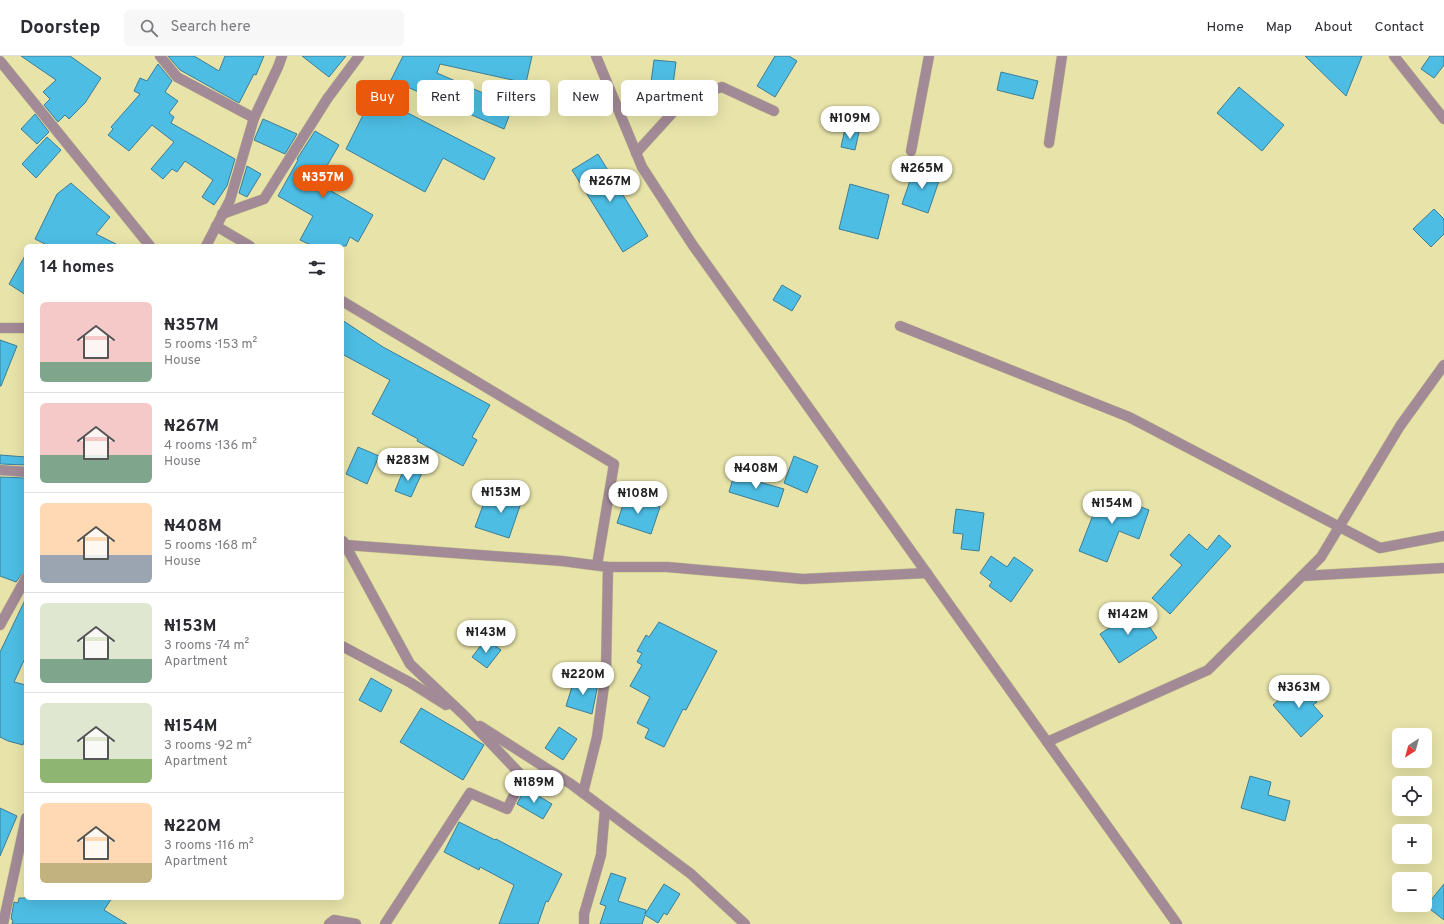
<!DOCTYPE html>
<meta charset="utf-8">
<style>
body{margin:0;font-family:Overpass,sans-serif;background:#f7f7f7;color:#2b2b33;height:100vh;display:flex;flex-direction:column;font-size:15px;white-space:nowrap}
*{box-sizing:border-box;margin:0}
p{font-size:13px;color:#7c7c81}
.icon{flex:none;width:22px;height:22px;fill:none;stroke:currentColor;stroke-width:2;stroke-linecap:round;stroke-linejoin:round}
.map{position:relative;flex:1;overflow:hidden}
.drawer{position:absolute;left:24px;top:188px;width:320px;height:656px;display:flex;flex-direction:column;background:#fff;border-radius:6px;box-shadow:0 4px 16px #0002}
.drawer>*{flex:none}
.hud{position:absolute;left:356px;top:24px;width:380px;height:36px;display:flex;gap:8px}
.needle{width:26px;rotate:216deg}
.controls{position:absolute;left:1392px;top:672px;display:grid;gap:8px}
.controls a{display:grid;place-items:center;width:40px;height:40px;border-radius:6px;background:#fff;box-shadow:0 4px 16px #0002;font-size:20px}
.price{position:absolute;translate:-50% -34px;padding:0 9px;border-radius:14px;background:#fff;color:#222;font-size:13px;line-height:26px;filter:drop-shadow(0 1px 2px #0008)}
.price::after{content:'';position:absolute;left:50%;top:24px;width:12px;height:9px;margin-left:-6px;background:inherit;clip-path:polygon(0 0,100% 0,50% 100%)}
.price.on{background:#ea580c;color:#fff}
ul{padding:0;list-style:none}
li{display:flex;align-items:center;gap:12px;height:100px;padding:0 16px}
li+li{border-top:1px solid #e1e1e2}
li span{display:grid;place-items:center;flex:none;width:112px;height:80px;border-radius:6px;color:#555}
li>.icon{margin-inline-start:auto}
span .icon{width:48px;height:48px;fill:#fffc;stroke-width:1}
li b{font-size:17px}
h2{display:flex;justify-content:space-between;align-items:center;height:48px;padding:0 16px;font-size:17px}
.pill{padding:0 14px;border-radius:6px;background:#fff;box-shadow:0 4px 16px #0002;font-size:14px;line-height:36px}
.pill.on{background:#ea580c;color:#fff}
header{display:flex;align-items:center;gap:24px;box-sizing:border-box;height:56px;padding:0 20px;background:#fff;border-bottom:1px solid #e1e1e2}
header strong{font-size:19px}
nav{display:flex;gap:22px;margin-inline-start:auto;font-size:14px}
.search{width:280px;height:36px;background:#f7f7f7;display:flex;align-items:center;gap:10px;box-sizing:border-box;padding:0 14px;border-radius:6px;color:#7c7c81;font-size:15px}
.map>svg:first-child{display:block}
.building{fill:#4dbde4;stroke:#3d7e96}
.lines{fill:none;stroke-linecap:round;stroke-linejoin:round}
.minor-casing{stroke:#c5c18e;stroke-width:11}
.tertiary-casing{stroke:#c5c18e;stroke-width:11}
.minor{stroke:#a28a97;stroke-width:10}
.tertiary{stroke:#a28a97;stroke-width:10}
</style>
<header>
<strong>Doorstep</strong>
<div class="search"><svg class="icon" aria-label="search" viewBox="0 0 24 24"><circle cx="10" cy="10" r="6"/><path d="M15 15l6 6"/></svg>Search here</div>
<nav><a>Home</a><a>Map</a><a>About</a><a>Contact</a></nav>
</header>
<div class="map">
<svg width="1444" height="868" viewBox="0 0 1444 868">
<rect width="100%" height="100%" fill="#e7e3a9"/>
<!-- building -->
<g class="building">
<path d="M21,0H70L101,22L85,47L69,63L65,59L58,66L44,49L50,43L43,36L56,24Z"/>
<path d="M168,0H194L219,15L225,0H264L256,19L254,18L239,47L180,14Z"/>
<path d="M302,0H346L329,21Z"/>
<path d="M403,0H532L526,27L440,8L437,17L513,50L504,73L391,24Z"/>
<path d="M775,0H789L797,5L775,41L757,30Z"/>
<path d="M1305,0H1362L1346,40Z"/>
<path d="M1430,0H1444V9L1434,22L1421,13Z"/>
<path d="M654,4L676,6L672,37L650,34Z"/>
<path d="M158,8L172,25L165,36L178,45L169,57L174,61L171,67L235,103L227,130L214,149L202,141L213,124L185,105L177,116L172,113L163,123L151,113L174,86L152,69L129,95L108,79L113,73L111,71L140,38L134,35L140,22L147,25Z"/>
<path d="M1001,16L1038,25L1033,43L997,34Z"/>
<path d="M1239,31L1284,69L1262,95L1217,57Z"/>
<path d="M373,39L495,102L484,124L443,102L425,136L346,93Z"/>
<path d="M35,58L49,76L37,88L21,73Z"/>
<path d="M263,63L297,78L285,98L254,84Z"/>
<path d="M845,73L859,76L855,94L841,91Z"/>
<path d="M315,75L339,89L317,127L373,159L358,186L350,181L346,190H313L300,184L313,160L278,140L298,104L297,103Z"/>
<path d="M47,81L61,94L36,122L22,108Z"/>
<path d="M598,98L648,180L623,196L572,114Z"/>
<path d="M247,110L261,118L247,141L239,137Z"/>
<path d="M915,110L941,119L928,157L902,148Z"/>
<path d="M71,127L110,161L96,178L120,190H49L35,183L57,138Z"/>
<path d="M850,128L889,139L878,183L839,173Z"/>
<path d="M1434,153L1444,163V178L1431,191L1413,173Z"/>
<path d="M26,198V239L9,228Z"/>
<path d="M782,229L801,240L792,255L773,244Z"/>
<path d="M342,264L383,291L490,349L472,381L477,384L463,410L417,385L418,383L372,358L390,324L342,298Z"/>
<path d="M0,284L17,290L1,330H0Z"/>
<path d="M358,391L379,400L367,428L346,418Z"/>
<path d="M0,399L26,401V409L0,408Z"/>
<path d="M794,400L818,410L807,437L784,427Z"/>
<path d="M405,410L422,417L411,441L395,435Z"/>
<path d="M734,419L744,422L758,420L759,426L784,433L778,451L729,436Z"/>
<path d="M0,421L26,422V516L21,519L16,526L0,520Z"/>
<path d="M504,432L524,438L509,482L475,471L485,444L496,449Z"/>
<path d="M1102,436L1149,454L1139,483L1119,475L1107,506L1079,495Z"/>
<path d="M626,440L660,451L651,478L617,467Z"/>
<path d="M956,453L984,457L979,495L961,493L963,478L953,477Z"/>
<path d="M1189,478L1207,494L1219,479L1231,490L1170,558L1152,542L1182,509L1170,499Z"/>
<path d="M991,500L1007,511L1014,501L1033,514L1011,546L989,530L992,526L980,517Z"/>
<path d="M26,542V600L14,626L26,629V678L23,689L8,685L0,681V596Z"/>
<path d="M1138,553L1157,582L1119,607L1100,578Z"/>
<path d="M659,566L717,595L686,654L683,653L664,691L645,682L649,673L637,667L650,641L630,630L642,609L637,606L642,597L637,595L646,579L649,581Z"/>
<path d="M486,583L501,594L487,612L472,601Z"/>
<path d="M575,621L598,628L592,658L566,650Z"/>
<path d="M371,622L392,634L381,656L359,644Z"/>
<path d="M1299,626L1317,646L1313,649L1323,660L1301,681L1273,649Z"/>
<path d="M421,652L484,689L463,724L400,686Z"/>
<path d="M559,671L577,683L563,704L545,692Z"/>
<path d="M1250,720L1271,726L1268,739L1290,745L1285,765L1241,752Z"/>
<path d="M525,732L552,748L543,763L517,748Z"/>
<path d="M0,752L17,760L0,800Z"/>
<path d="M459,766L495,784L496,783L562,818L548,846L546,845L538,868H499L514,829L480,811L479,814L444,796Z"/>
<path d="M611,817L626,822L618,845L646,854L645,858L664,828L680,838L667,859L664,857L658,867L645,859L642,868H600L606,850L600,848Z"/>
<path d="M1444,828V864L1426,850Z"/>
<path d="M19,842H112L104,854L127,868H12L13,864L11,863L14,846L18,847Z"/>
</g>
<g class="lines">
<defs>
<g id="minor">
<path d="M160,0L177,21L254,62"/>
<path d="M1394,0L1444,63"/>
<path d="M0,5L150,190"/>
<path d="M1049,87L1062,0"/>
<path d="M911,95L929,0"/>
<path d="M636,97L686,42L722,31L774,55"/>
<path d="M222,158L264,143L327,43L359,0"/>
<path d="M216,170L250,190"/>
<path d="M206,190L230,144L254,62L278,11L282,0"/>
<path d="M342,245L614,408L597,509"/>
<path d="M900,270L1129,361L1380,492L1444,480"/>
<path d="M0,272H26"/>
<path d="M0,414L26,416"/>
<path d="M343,485L410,608L466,661L523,721L507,753L470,737L385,868"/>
<path d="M346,489L562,505L608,511H667L803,523L927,517"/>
<path d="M1302,520L1444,512"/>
<path d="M0,569L26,522"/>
<path d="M342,590L411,627L446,649"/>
<path d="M480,670L571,728L691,818L745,868"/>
<path d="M1047,686L1208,614L1321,501L1400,370L1444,309"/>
<path d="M583,737L597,681L606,615L608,511"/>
<path d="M3,868L26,762"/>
<path d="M329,868L334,864L356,868"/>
<path d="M584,868V858L601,799L605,754"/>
</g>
<path id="tertiary" d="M596,0L642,111L692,188L1177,868"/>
</defs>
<!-- minor casing -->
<use href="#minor" class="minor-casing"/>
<!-- tertiary casing -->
<use href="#tertiary" class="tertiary-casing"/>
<!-- minor -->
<use href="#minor" class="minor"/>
<!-- tertiary -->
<use href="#tertiary" class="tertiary"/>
</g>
</svg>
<div class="controls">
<a><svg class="needle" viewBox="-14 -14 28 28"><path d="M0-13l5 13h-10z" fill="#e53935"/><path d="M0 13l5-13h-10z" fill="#7c7c81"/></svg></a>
<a><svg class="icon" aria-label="locate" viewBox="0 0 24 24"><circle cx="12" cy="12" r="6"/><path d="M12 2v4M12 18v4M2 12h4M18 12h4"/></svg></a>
<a>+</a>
<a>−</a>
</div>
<b class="price" style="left:850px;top:84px">₦109M</b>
<b class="price" style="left:922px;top:134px">₦265M</b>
<b class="price on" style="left:323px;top:143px">₦357M</b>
<b class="price" style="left:610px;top:147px">₦267M</b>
<b class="price" style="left:408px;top:426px">₦283M</b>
<b class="price" style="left:756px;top:434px">₦408M</b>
<b class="price" style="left:501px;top:458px">₦153M</b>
<b class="price" style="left:638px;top:459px">₦108M</b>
<b class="price" style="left:1112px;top:469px">₦154M</b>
<b class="price" style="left:1128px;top:580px">₦142M</b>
<b class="price" style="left:486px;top:598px">₦143M</b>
<b class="price" style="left:583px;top:640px">₦220M</b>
<b class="price" style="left:1299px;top:653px">₦363M</b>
<b class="price" style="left:534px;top:748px">₦189M</b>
<div class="hud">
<a class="pill on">Buy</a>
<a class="pill">Rent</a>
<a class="pill">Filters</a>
<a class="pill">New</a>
<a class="pill">Apartment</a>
</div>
<section class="drawer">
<h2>14 homes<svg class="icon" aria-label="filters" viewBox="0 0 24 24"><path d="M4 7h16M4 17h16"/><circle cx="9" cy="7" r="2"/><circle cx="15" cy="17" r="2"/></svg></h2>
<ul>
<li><span style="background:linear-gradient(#f6c9c9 75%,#7fa58c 0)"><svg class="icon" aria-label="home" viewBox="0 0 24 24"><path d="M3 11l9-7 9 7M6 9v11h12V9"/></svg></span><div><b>₦357M</b><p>5 rooms · 153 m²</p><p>House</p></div></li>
<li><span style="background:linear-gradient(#f6c9c9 65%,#7fa58c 0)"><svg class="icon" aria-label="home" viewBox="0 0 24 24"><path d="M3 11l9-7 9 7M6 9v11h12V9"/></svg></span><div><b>₦267M</b><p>4 rooms · 136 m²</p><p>House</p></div></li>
<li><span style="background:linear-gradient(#ffd9b3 65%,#9aa5b1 0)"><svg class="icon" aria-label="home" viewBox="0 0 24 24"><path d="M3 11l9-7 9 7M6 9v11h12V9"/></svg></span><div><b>₦408M</b><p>5 rooms · 168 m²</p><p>House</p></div></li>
<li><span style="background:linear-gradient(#dfe7d0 70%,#7fa58c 0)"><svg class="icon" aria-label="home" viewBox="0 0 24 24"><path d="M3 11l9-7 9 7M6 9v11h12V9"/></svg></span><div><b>₦153M</b><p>3 rooms · 74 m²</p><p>Apartment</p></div></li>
<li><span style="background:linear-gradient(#dfe7d0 70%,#8fb573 0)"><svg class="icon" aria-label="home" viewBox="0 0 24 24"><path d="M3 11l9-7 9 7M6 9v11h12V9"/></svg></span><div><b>₦154M</b><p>3 rooms · 92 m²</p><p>Apartment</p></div></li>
<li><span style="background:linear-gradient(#ffd9b3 75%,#c2b280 0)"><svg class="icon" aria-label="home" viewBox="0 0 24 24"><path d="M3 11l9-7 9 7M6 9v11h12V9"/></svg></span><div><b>₦220M</b><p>3 rooms · 116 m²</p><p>Apartment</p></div></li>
</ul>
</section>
</div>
